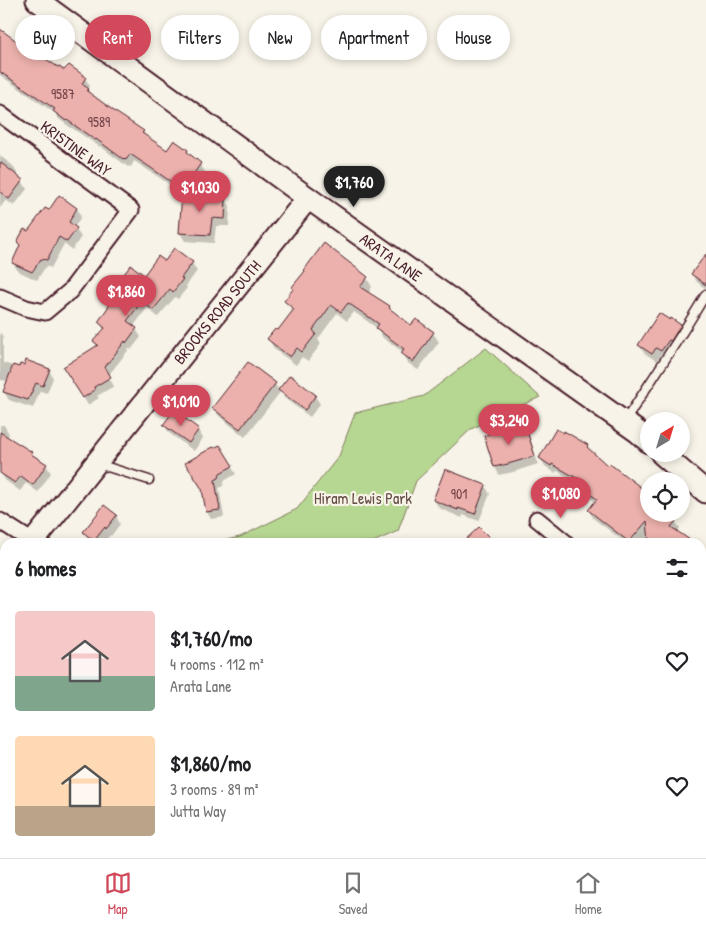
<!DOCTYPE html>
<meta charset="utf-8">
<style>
body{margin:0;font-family:"Patrick Hand",sans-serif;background:#f2f2f2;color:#202124;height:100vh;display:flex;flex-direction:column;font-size:19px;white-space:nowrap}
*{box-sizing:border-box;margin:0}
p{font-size:16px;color:#757577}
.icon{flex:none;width:28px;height:28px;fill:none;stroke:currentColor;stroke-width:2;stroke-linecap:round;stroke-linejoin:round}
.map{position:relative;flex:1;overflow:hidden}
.side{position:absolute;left:0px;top:538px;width:706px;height:321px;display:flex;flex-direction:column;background:#fff;border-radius:15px 15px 0 0;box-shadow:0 2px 8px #0003}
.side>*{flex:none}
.hud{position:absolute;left:15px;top:15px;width:676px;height:45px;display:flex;gap:10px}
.needle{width:32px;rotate:38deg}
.fabs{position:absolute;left:640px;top:412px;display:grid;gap:10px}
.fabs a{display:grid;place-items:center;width:50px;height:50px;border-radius:50%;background:#fff;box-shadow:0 2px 8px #0003;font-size:25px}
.price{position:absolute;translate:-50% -42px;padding:0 11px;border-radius:18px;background:#d1495b;color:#fff;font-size:16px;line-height:32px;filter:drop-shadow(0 1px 2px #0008)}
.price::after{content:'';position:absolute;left:50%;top:30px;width:15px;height:11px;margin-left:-8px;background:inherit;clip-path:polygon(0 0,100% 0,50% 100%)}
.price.selected{background:#222;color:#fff}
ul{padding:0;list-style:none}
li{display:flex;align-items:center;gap:15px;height:125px;padding:0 15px}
li span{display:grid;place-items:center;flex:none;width:140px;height:100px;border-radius:5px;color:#555}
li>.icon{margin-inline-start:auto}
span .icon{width:60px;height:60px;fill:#fffc;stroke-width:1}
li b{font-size:21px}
h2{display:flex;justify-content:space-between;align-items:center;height:60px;padding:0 15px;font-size:21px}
.tag{padding:0 18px;border-radius:22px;background:#fff;box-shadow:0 2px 8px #0003;font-size:18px;line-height:45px}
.tag.selected{background:#d1495b;color:#fff}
.dock{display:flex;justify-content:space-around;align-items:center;height:70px;border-top:1px solid #e0e0e0;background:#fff;font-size:14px;color:#757577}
.dock a{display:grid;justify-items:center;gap:2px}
.dock .selected{color:#d1495b}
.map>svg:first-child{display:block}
.green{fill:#b6d791;stroke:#807b5e}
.shadow{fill:#0003}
.building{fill:#ecb1ac;stroke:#4a1f2b}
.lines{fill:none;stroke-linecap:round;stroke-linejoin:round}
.lane-casing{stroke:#4a1f2b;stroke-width:11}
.street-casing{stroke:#4a1f2b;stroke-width:19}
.secondary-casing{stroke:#4a1f2b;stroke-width:25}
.lane{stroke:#f7f3e8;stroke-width:8}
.street{stroke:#f7f3e8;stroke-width:15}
.secondary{stroke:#f7f3e8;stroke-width:21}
.labels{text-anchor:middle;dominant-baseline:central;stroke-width:4.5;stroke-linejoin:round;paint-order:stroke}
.number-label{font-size:14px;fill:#72444b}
.street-label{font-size:16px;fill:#4a1f2b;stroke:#f7f3e8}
.park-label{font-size:16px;fill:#654d44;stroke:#f7f3e8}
</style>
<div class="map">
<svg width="706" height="858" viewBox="0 0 706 858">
<rect width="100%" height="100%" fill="#f7f3e8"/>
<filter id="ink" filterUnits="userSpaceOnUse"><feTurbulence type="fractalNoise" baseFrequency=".02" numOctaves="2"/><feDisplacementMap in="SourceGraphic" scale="10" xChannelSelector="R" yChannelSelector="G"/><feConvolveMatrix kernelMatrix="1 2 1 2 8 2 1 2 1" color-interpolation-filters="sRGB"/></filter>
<g filter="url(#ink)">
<!-- green -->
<g class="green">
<path d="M486,348L540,397L471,429L416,481L398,531L373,542H217L240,537L297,509L339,456L355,413L424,396Z"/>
<path d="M0,697L5,698V854H485L490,858H0Z"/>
</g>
<!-- shadow -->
<g class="shadow">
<path d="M0,30L23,47L65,72L85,78L90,86L88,90L91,96L143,131L146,137L167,152L187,151L190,156L200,164L205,172L189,195L225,198L230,206L229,226H216L214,243L185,241L180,233L183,194L157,176L134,161L131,167L129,166L128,167L100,146V147L72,128H71L59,119L56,114L0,75Z"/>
<path d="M0,156L12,165L17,173L16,175L22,181L27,189L14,206L6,200L0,208Z"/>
<path d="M77,208L81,217L74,227L81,237L72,250L64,244L51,268L46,266L37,280L18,271L13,263L20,247L18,242L49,212Z"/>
<path d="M706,260V289L697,282L692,274Z"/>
<path d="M165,262L192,263L197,271L186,286L187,288L178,299L175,297L158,317L147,308L133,327L136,329L141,337L131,350L130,348L108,376L114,386L97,396L99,398L88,405L69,375L97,346L94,341L104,330L100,323L113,303L109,296L144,277Z"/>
<path d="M367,278L372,287L368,294L411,326L433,333L439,342L418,370L408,363L403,352L383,338L377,328L354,312L347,321L337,313L318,339L321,344L308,361L302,357L296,365L274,349L269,339L278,332L293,312L286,301Z"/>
<path d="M680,326L685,334L666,359L661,355L657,361L644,353L639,345Z"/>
<path d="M0,332L3,337V363L20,368L49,370L53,378L47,393L40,391L33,408L9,400L4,392L8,381L0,380Z"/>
<path d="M290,376L315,396L320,404L310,417L284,398L281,391L245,437L219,416L214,408L275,384L279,391Z"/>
<path d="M0,425H4L9,434L7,438L31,453L33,456L46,465L51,473L38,492L26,483L20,491L5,480L0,472Z"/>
<path d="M165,425L198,430L203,438L194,451L169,433Z"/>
<path d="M517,425L522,433L527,432L531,440L538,464L513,472L499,475L495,467L485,437Z"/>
<path d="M587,446L591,452L649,514H666L675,521L680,529L677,533L691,542H643L641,541L640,542H625L594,519L589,511L596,502L589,497L584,489L586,487L557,471L555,473L545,466L540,458Z"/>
<path d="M219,447L236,474L224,481L223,486L219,488L224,517L211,519L207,512L204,490Z"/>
<path d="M485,486L490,494L479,521L463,515L462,518L439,508L434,500Z"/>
<path d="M116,516L120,524L111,536L110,535L104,542H91L89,540L84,532Z"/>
<path d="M479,529L492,542H465Z"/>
<path d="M701,547L706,554V613L701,609Z"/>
<path d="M701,697L706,707V743L701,750Z"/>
<path d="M512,854H597L604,858H515Z"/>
</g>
<!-- building -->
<g class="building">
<path d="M0,29L22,45L23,44L58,67V66L64,70L69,65L86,77L82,84L89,89L87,91L114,111L144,131L142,133L167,150L174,140L188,150L187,152L201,163L183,190L151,168L130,154L126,160L124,158L123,159L96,139L95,140L67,120L66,121L53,111L55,109L0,72Z"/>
<path d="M0,162L23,180L9,199L0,192Z"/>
<path d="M182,193L226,197L225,219L212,218L210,235L179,233Z"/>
<path d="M59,195L77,208L69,222L77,228L67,242L59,237L47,260L41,259L32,272L12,263L20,245L17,242L24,229L28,231L45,208L49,210Z"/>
<path d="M324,243L368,277L360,287L390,306L389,308L411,325L416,319L434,332L413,362L401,353L404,349L376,328L379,324L348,303L341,312L331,305L313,330L316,334L302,352L297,348L290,357L267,339L275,329L278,330L294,309L284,301L293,289L292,287L305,271L304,270Z"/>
<path d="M174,248L193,262L181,278L183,279L173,292L170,289L153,310L142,301L127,321L137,328L126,343L125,341L105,367L111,377L94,387L95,390L83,398L63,367L98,345L93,341L105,328L98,322L113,300L107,296L131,265L144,275L158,256L165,261Z"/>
<path d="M706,254V285L691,274Z"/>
<path d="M659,313L670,320L671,318L681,325L671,341L669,340L661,351L656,348L652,354L638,345Z"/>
<path d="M26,360L50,369L43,386L36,383L28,400L3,392L13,365L19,367L20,364L24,365Z"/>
<path d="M248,362L276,383L240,429L212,408Z"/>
<path d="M290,375L316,395L305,410L278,390Z"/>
<path d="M174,410L199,429L189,443L163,425Z"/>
<path d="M518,424L521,432L527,431L535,456L508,464L494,467L484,436L493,432V431Z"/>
<path d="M556,429L564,433V431L588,445L587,447L607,465L610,464L639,486L649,495V514H668L676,521L671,527L693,542H649L647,521L629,542L588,510L597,499L583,489L587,484L552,464L551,466L539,458Z"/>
<path d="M0,432L32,452L31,454L47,464L33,485L21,476L15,483L0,473Z"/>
<path d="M220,445L233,466L220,473L219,478L215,480L220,510L206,512L202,489L185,463L213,447L214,448Z"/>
<path d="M445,469L486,485L475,514L458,508V510L433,500Z"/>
<path d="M104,505L117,515L106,529L105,527L94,541L83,532Z"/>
<path d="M479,527L494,542H463Z"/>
</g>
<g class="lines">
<defs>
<g id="lane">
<path d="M625,421C652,379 681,337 706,294"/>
<path d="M98,464L149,480"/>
</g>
<g id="street">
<path d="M0,114L131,210L70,291L45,312L26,308L0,297"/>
<path d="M537,519L565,542"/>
<path d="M0,521L33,542"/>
<path d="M701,656L706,660"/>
<path d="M701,853L706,838"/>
<path d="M673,854L683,858"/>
</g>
<g id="secondary">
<path d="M37,0L308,198L638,432L649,442"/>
<path d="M662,454L706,492"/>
<path d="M33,542L308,198"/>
<path d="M0,584L5,578"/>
</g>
</defs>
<!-- lane casing -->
<use href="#lane" class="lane-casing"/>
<!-- street casing -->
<use href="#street" class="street-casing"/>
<!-- secondary casing -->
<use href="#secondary" class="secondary-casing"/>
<!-- lane -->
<use href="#lane" class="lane"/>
<!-- street -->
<use href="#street" class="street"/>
<!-- secondary -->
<use href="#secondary" class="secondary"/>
</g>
</g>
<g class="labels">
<!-- number labels -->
<g class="number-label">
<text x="63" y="93">9587</text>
<text x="99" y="121">9589</text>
<text x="459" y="493">901</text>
</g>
<!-- street labels -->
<g class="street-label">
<text transform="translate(76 148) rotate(36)">KRISTINE WAY</text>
<text transform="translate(391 257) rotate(35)">ARATA LANE</text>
<text transform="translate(217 312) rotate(-51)">BROOKS ROAD SOUTH</text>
</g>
<!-- park labels -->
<g class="park-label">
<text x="363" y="498">Hiram Lewis Park</text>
</g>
</g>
</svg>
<div class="fabs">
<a><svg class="needle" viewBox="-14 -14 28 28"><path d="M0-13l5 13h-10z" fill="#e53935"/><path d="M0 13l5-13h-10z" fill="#757577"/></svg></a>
<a><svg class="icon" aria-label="locate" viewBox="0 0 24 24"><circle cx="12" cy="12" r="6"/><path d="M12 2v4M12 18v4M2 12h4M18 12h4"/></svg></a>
</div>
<b class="price selected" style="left:354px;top:208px">$1,760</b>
<b class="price" style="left:200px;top:213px">$1,030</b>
<b class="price" style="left:126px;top:317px">$1,860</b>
<b class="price" style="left:181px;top:427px">$1,010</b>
<b class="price" style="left:509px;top:446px">$3,240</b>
<b class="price" style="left:561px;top:519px">$1,080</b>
<div class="hud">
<a class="tag">Buy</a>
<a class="tag selected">Rent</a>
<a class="tag">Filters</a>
<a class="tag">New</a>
<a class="tag">Apartment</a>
<a class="tag">House</a>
</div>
<section class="side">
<h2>6 homes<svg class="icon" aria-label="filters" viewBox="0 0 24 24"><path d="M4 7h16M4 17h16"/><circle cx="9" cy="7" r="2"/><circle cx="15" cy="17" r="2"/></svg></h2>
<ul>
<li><span style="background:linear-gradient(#f6c9c9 65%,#7fa58c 0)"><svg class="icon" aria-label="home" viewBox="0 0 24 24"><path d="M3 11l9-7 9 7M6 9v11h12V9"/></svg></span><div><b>$1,760/mo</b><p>4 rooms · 112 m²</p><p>Arata Lane</p></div><svg class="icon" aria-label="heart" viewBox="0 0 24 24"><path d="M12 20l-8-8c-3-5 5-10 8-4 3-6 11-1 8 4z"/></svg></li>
<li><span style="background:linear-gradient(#ffd9b3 70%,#b9a48a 0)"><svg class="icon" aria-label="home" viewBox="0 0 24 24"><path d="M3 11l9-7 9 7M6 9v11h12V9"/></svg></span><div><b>$1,860/mo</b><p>3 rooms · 89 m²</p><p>Jutta Way</p></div><svg class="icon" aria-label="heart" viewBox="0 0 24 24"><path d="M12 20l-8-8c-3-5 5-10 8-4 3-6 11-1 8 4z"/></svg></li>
</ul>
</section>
</div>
<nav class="dock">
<a class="selected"><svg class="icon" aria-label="map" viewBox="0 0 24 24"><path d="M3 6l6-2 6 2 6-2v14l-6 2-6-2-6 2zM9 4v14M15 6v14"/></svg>Map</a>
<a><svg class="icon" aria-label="saved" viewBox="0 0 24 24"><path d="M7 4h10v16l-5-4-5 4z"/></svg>Saved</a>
<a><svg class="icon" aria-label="home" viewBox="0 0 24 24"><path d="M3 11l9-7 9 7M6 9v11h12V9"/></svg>Home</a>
</nav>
